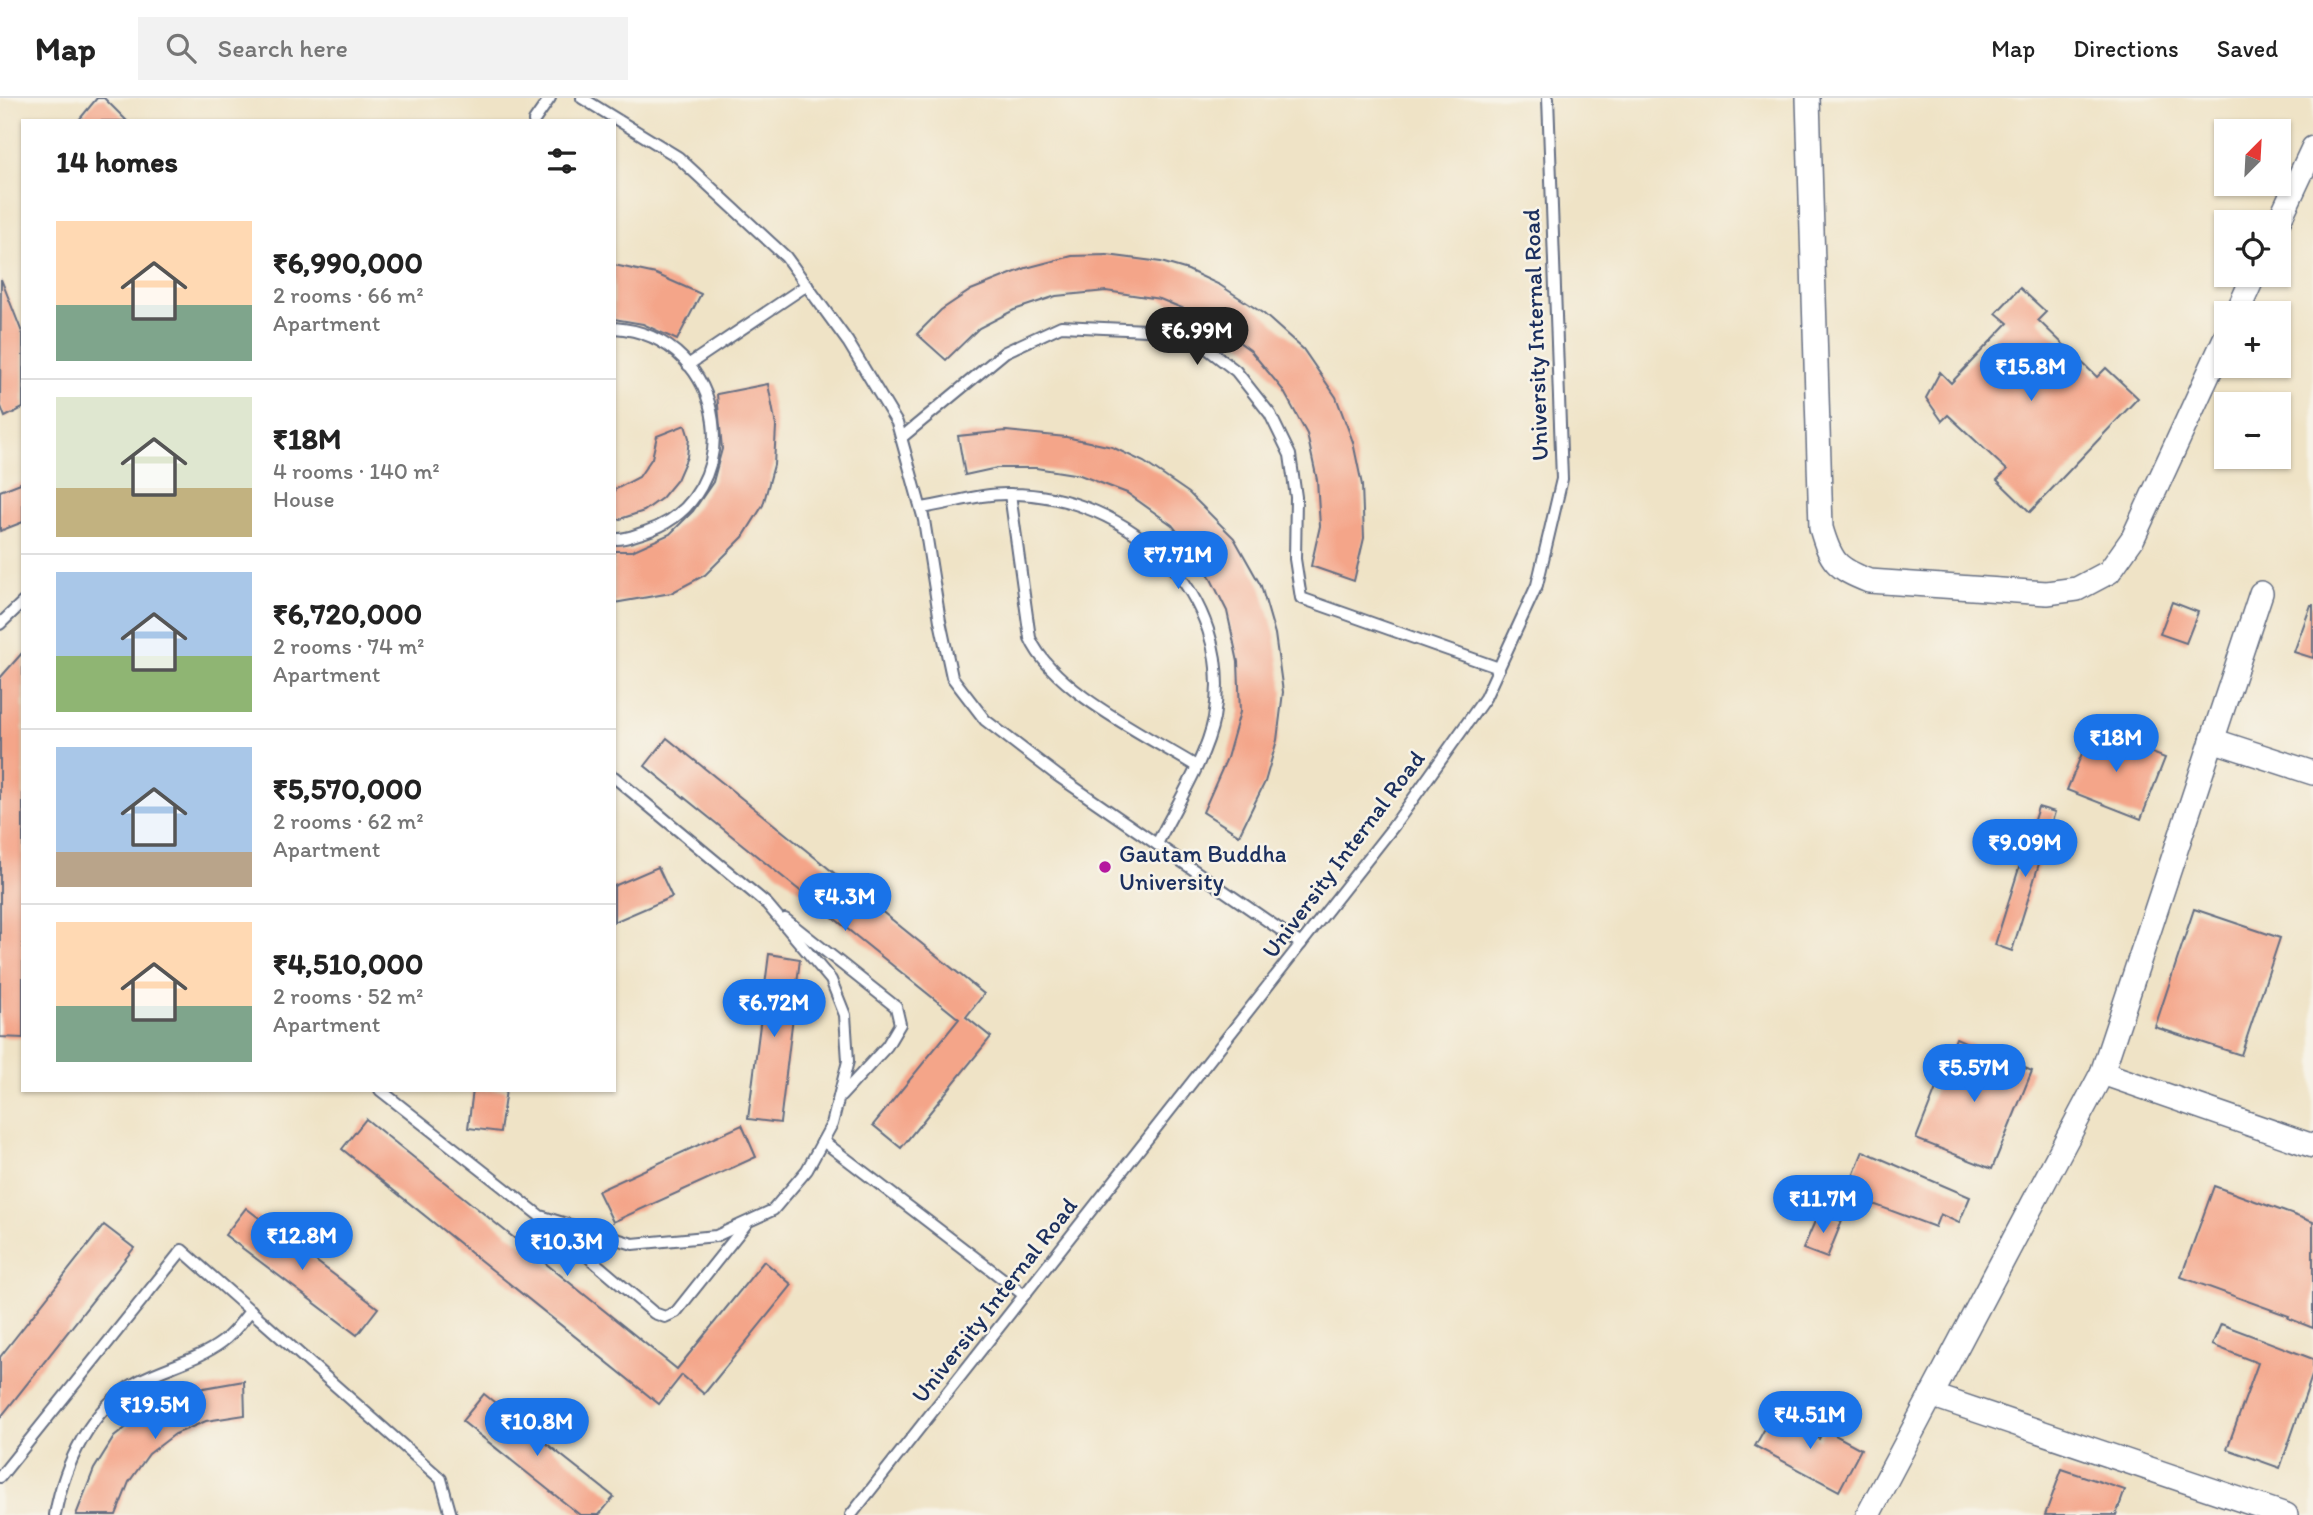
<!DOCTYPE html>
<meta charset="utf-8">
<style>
body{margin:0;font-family:Itim,sans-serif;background:#f2f2f2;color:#222;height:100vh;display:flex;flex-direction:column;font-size:26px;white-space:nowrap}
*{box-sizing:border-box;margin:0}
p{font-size:23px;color:#767676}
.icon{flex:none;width:38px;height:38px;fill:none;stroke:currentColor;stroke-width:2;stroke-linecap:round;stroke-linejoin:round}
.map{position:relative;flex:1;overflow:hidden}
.details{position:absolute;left:21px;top:21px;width:595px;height:973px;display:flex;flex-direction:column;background:#fff;border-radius:0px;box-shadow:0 2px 5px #0004}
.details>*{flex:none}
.needle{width:46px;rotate:24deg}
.buttons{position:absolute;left:2214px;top:21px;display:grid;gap:14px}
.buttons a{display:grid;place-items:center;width:77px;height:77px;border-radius:0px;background:#fff;box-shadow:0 2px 5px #0004;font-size:35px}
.price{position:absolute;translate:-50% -60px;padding:0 16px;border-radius:24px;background:#1a73e8;color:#fff;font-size:23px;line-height:46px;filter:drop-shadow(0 2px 4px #0008)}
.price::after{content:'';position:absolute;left:50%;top:42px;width:21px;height:16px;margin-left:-10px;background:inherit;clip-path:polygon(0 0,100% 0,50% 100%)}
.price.on{background:#222;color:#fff}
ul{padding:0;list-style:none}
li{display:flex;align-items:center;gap:21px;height:175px;padding:0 35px}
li+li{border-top:2px solid #e0e0e0}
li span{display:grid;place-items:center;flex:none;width:196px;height:140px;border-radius:0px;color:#555}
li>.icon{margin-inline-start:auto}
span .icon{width:84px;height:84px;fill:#fffc;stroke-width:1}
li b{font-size:30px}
h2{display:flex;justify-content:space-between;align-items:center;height:84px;padding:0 35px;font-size:30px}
header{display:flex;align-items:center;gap:42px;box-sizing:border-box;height:98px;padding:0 35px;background:#fff;border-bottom:2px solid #e0e0e0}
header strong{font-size:33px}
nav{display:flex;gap:38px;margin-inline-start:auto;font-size:24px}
.search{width:490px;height:63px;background:#f2f2f2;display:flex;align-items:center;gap:18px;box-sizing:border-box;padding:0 24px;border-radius:0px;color:#767676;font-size:26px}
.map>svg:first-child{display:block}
.building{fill:#f4a589}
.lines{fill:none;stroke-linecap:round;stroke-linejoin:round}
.lane-casing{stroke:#656e82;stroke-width:14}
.street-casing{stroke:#656e82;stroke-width:26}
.lane{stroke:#fff;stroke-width:10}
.street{stroke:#fff;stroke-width:23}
.poi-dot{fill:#b5179e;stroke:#f7f3e8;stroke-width:2.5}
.labels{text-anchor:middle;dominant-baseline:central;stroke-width:5;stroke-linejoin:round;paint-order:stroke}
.street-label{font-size:24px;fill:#1b2f5e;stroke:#f7f3e8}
.poi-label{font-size:24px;fill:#1b2f5e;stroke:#f7f3e8;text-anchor:start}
</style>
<header>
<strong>Map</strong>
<div class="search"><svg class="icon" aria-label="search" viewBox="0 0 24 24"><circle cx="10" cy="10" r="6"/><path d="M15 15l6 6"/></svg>Search here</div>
<nav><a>Map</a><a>Directions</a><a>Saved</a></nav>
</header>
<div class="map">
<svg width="2313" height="1417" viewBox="0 0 2313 1417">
<rect width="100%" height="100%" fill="#f7f3e8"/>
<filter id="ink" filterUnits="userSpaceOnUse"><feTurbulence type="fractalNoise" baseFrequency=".0143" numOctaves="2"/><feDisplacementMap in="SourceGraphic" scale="14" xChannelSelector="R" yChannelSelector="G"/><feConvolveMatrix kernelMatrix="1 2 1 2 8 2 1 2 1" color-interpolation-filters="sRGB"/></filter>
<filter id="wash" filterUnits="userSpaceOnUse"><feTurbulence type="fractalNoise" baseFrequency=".00686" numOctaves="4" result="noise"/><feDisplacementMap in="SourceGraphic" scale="28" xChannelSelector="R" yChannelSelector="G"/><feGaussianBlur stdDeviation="1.57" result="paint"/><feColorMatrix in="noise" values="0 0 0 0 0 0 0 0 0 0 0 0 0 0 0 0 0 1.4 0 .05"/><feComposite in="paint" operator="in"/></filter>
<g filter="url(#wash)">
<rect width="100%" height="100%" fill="#efe3c6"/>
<g id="blocks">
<!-- building -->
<g class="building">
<path d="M97,0H104L127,23H78Z"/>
<path d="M1107,157L1161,164L1188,172L1220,187L1264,216L1303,251L1336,299L1353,344L1362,387L1364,440L1354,483L1311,468L1320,428L1317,382L1307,336L1283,292L1250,252L1206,220L1160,201L1106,193L1056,198L1014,212L979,230L946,262L917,236L941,212L971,192L1026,170L1072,158Z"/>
<path d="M614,167L656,176L701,196L677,242L643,226L614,221Z"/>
<path d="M1,181L23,237V310L5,319L0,306Z"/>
<path d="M2020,190L2046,214L2038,222L2097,279L2106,270L2138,300L2030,414L1997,382L2007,372L1948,317L1942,323L1926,300L1940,274L1951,285L2008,225L1996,215Z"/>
<path d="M768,286L776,328L774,367L763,407L743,439L705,477L671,495L614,505V453H632L670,436L693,413L713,384L722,351L717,296Z"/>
<path d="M685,327L689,340L687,359L677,382L662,400L644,413L614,423V392L639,379L652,360L657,338Z"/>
<path d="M1006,333L1066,339L1112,349L1144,364L1189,395L1234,440L1261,488L1275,536L1283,594L1277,642L1265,684L1239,737L1203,714L1227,660L1240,614L1238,564L1227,513L1203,465L1172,427L1127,395L1080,377L1036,370H997L965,377L958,338Z"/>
<path d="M23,384V424L0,433V393Z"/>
<path d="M2172,504L2198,514L2186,545L2160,536Z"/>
<path d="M2311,507H2313V560L2294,554Z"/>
<path d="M23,554V940L0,939V580Z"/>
<path d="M2092,631L2165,660L2141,721L2067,692Z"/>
<path d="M667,640L984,896L966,919L991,939L901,1050L873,1027L959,921L645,668Z"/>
<path d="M2038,709L2055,714L2012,853L1995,847Z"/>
<path d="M658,769L672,799L614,824V788Z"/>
<path d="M2194,811L2280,840L2241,957L2155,929Z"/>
<path d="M769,856L800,861L780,1025L748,1021Z"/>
<path d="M1956,940L2032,973L1992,1071L1916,1041Z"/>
<path d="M473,992H506L500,1034L468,1030Z"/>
<path d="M366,1021L677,1271L764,1163L792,1187L704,1296L682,1277L659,1306L342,1051Z"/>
<path d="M742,1027L756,1059L613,1124L598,1093Z"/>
<path d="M1863,1053L1970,1099L1959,1125L1940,1116L1935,1129L1846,1096Z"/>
<path d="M2214,1088L2313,1124V1230L2288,1220L2289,1218L2181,1179Z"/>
<path d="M246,1110L378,1210L357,1237L225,1137Z"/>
<path d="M1819,1114L1842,1123L1827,1160L1803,1151Z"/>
<path d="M104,1127L134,1150L0,1320V1259Z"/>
<path d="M2221,1226L2313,1261V1275L2280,1370L2227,1351L2258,1265L2212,1247Z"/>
<path d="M244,1283L245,1317L206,1323L175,1336L149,1356L129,1384L116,1417H76L94,1371L114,1339L143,1316L181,1294Z"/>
<path d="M484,1296L614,1399L599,1417H580L462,1323Z"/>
<path d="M1773,1316L1819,1341L1824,1331L1861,1351L1839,1393L1755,1348Z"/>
<path d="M2062,1371L2125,1392L2116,1417H2045Z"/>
</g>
</g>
</g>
<g filter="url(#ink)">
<use href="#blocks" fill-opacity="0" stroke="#656e82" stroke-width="2"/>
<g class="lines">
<defs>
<g id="lane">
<path d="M582,0L678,59L786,159L848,244L897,325L924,422L940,523L952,579L985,622L1058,678L1301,846"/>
<path d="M534,23L550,0"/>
<path d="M614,230C731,238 750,400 645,434C635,437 625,442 614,441"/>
<path d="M688,267L807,187"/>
<path d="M901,340L1005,254L1061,228L1168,233L1204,248L1236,273L1270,316L1290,357L1296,399L1295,461L1301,500L1499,570"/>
<path d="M1010,396L1030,540C1053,593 1146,637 1196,668"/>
<path d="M921,410C949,406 982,395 1010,396C1130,396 1236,496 1214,620C1206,661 1175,709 1157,746"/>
<path d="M0,526L23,504"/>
<path d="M785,821L896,909L900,926L887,948L841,998"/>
<path d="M380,992L540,1118L633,1146L716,1138L773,1112L807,1072L832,1026L848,963L845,917L831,882L767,806L614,679"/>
<path d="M823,1043L1024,1197"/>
<path d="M545,1122L654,1215L665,1219L676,1214L747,1125"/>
<path d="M0,1379L182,1152L441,1381L451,1417"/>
<path d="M55,1417C64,1366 91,1309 139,1283C165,1269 198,1262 222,1244C234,1235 242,1223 251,1212"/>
<path d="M851,1417L1393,729L1485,600L1537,487L1562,381L1548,0"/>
</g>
<g id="street">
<path d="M1808,0L1821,430C1831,464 1836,470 1869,483L2047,495L2077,491L2109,474L2133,440L2226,238"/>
<path d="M2278,125L2313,50"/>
<path d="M2237,215L2254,177"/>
<path d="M2212,642L2313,675"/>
<path d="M2102,975L2313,1048"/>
<path d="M1931,1297L2286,1417"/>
<path d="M1868,1417L2102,975L2261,495"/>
</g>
</defs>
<!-- lane casing -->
<use href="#lane" class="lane-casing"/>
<!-- street casing -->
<use href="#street" class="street-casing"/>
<!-- lane -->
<use href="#lane" class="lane"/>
<!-- street -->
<use href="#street" class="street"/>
</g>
</g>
<!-- markers -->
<circle class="poi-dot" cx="1105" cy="769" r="7"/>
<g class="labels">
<!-- street labels -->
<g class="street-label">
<text transform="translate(1535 237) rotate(-92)">University Internal Road</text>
<text transform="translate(1343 756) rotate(-53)">University Internal Road</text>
<text transform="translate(994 1202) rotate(-52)">University Internal Road</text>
</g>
<!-- poi labels -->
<g class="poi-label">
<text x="1119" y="755">Gautam Buddha<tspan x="1119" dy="28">University</tspan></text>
</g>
</g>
</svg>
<div class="buttons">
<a><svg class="needle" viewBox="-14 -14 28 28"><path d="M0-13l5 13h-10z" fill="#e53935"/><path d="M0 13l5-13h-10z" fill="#767676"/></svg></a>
<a><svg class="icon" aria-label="locate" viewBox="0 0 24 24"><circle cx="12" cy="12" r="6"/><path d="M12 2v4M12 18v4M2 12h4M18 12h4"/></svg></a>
<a>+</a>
<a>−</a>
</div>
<b class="price on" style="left:1197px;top:269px">₹6.99M</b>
<b class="price" style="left:2031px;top:305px">₹15.8M</b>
<b class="price" style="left:1178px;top:493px">₹7.71M</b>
<b class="price" style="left:2116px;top:676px">₹18M</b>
<b class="price" style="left:2025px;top:781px">₹9.09M</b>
<b class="price" style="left:845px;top:835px">₹4.3M</b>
<b class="price" style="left:774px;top:941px">₹6.72M</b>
<b class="price" style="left:1974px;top:1006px">₹5.57M</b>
<b class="price" style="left:1823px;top:1137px">₹11.7M</b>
<b class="price" style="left:302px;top:1174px">₹12.8M</b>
<b class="price" style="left:567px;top:1180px">₹10.3M</b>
<b class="price" style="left:155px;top:1343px">₹19.5M</b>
<b class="price" style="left:1810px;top:1353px">₹4.51M</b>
<b class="price" style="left:537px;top:1360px">₹10.8M</b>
<section class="details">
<h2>14 homes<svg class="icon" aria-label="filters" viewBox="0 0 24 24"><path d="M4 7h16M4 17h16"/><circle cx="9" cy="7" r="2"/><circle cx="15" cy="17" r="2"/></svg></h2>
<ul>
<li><span style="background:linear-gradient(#ffd9b3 60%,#7fa58c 0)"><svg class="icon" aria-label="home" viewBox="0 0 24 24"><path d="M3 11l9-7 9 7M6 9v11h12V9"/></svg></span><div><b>₹6,990,000</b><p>2 rooms · 66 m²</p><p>Apartment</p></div></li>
<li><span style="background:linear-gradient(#dfe7d0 65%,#c2b280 0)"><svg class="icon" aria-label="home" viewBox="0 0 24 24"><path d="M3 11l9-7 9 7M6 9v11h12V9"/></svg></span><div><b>₹18M</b><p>4 rooms · 140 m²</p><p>House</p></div></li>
<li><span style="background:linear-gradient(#a9c7e8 60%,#8fb573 0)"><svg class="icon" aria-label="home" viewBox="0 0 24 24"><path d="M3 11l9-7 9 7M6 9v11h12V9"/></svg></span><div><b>₹6,720,000</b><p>2 rooms · 74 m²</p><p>Apartment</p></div></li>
<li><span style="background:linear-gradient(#a9c7e8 75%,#b9a48a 0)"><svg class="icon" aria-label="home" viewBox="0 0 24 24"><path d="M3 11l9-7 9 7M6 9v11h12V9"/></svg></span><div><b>₹5,570,000</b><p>2 rooms · 62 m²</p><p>Apartment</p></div></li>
<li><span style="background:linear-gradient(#ffd9b3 60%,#7fa58c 0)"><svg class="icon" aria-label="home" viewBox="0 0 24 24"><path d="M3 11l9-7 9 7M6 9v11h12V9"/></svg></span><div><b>₹4,510,000</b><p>2 rooms · 52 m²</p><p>Apartment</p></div></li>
</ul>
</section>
</div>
